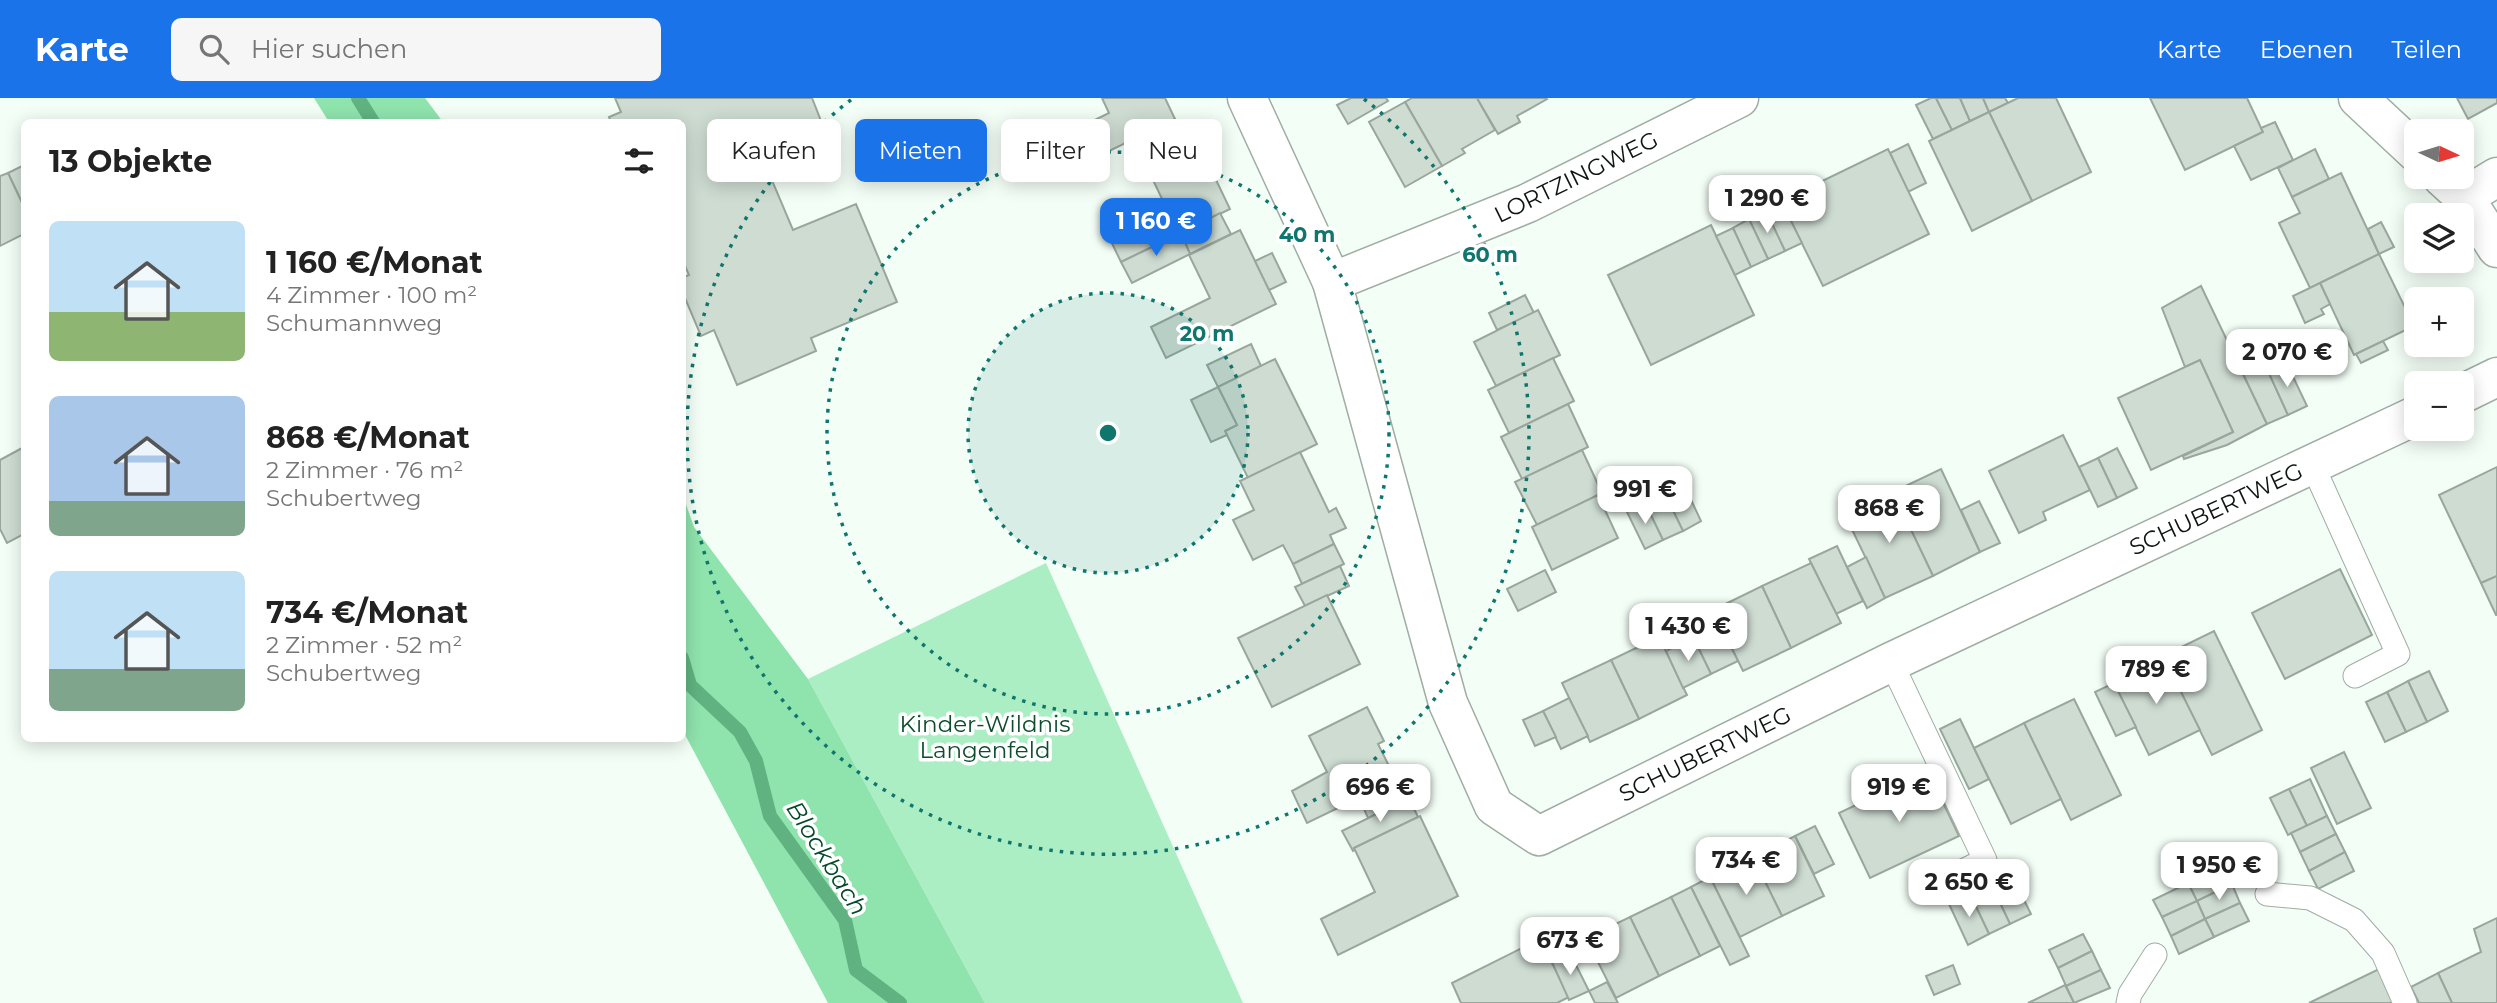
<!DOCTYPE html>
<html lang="de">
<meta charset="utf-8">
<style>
body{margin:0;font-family:Montserrat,sans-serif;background:#f6f6f6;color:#222;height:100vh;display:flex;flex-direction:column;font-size:26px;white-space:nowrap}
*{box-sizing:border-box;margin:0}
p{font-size:23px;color:#767676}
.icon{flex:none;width:38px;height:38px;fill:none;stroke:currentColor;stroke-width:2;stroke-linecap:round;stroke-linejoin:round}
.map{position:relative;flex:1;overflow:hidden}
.details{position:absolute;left:21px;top:21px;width:665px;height:623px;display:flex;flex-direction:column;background:#fff;border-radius:10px;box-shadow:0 4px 18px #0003}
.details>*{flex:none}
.top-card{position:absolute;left:707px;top:21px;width:665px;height:63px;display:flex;gap:14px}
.needle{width:46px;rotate:94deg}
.tools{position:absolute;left:2404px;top:21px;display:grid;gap:14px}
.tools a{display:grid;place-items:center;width:70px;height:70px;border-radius:10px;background:#fff;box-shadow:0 4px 18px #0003;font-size:35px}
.price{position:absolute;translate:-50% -60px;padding:0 16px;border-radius:14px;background:#fff;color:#222;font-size:23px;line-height:46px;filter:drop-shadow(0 2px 4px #0008)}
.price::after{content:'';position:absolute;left:50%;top:42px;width:21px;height:16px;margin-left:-10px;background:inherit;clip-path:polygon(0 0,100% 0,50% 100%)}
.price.on{background:#1a73e8;color:#fff}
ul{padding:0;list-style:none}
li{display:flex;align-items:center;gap:21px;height:175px;padding:0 28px}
li span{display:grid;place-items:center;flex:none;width:196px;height:140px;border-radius:10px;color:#555}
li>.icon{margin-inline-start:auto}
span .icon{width:84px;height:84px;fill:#fffc;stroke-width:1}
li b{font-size:30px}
h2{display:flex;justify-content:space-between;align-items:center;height:84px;padding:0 28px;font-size:30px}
.pill{padding:0 24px;border-radius:10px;background:#fff;box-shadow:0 4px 18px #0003;font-size:24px;line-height:63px}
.pill.on{background:#1a73e8;color:#fff}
header{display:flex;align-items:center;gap:42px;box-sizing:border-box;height:98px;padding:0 35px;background:#1a73e8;color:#fff}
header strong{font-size:33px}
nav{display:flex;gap:38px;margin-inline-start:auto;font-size:24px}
.search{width:490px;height:63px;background:#f6f6f6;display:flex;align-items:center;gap:18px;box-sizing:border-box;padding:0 24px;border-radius:10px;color:#767676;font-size:26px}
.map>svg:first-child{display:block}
.green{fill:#aceec3}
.forest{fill:#8fe3ad}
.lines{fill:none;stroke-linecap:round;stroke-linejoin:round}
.stream{stroke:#60b380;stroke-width:14}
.building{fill:#cedcd2;stroke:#98a69c;stroke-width:2}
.lane-casing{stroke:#9fada3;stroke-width:25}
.street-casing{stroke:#9fada3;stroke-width:41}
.lane{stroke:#fff;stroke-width:23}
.street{stroke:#fff;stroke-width:38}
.ring{fill:none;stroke:#0f766e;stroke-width:3.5;stroke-dasharray:3.5 7}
.labels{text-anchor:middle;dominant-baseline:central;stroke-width:7;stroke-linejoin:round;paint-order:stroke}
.street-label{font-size:23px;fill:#0f1411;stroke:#fff}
.park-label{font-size:23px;fill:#0d4d2c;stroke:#fff}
.water-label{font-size:24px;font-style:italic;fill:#044928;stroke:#fff}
.centre{fill:#0f766e;stroke:#fff;stroke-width:3.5}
.ring-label{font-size:21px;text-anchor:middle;font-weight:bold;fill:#0f766e;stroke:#fff;stroke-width:7;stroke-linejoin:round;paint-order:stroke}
</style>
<header>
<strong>Karte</strong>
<div class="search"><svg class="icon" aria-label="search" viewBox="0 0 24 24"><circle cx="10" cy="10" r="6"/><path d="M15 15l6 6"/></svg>Hier suchen</div>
<nav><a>Karte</a><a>Ebenen</a><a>Teilen</a></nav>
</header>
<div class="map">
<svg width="2497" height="905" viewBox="0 0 2497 905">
<rect width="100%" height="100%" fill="#f3fef6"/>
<!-- green -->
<path class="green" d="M1046,465L1243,905H985L808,581Z"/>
<!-- forest -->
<g class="forest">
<path d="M314,0H425L443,24H329Z"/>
<path d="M682,395L694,429L808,581L985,905H828L683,633Z"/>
</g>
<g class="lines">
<!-- stream -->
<g class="stream">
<path d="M358,0L373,24"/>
<path d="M682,560L690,587L740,634L756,663L770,718L845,822L856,872L900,905"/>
</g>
</g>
<!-- building -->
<g class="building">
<path d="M615,0H812L823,28L760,54L793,132L856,106L897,204L811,240L816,253L737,287L714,232L701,238L682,193V180L689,177L682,161V24H611L609,19L621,14Z"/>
<path d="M1102,0H1165L1175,21L1066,74L1052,43L1109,15Z"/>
<path d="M1351,0H1386L1388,3L1348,26L1337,7Z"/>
<path d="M1412,0H1477L1495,32L1462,51L1465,55L1442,68L1405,4Z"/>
<path d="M1477,0H1546L1547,1L1517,18L1520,24L1498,36Z"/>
<path d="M1931,0H1936L1952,32L1933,41L1916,7Z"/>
<path d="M1936,0H1960L1970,23L1952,32Z"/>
<path d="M1960,0H1983L1989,14L1970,23Z"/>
<path d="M1983,0H2005L2008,5L1989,14Z"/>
<path d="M2018,0H2056L2091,74L2032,103L1989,14Z"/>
<path d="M2150,0H2247L2263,34L2185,72Z"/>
<path d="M2457,0H2497V5L2468,21Z"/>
<path d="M1405,4L1442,68L1405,89L1369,24Z"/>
<path d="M1989,14L2032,103L1972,133L1929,43Z"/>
<path d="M1175,21L1184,40L1144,60L1134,40Z"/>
<path d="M2275,24L2293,62L2251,82L2234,48L2263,34L2261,30Z"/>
<path d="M1194,36L1230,111L1121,164L1106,133L1164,105L1143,61Z"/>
<path d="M1908,46L1926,85L1908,94L1890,55Z"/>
<path d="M1888,51L1929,136L1823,188L1781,103Z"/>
<path d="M2315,51L2329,81L2292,99L2278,70Z"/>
<path d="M24,67V109L8,75Z"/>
<path d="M8,75L24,109V136L0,148V78Z"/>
<path d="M2341,75L2379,156L2310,190L2279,125L2300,115L2292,99Z"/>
<path d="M1782,105L1802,145L1785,153L1766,113Z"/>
<path d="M1766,113L1785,153L1768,161L1749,121Z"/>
<path d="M1220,115L1231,136L1190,156L1181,135Z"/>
<path d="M1749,121L1768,161L1751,169L1733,130Z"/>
<path d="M2381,124L2394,149L2379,156L2368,131Z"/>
<path d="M1711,127L1754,217L1651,267L1608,177Z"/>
<path d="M1733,130L1751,169L1735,177L1716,138Z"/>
<path d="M1240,132L1276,206L1166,260L1151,229L1210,200L1189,157Z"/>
<path d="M1181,135L1190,156L1132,185L1121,164Z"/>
<path d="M1272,155L1286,184L1269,192L1255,163Z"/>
<path d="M2379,156L2414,228L2354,257L2320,185Z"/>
<path d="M2320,185L2330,206L2321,211L2324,216L2305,225L2293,198Z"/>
<path d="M2201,188L2267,326L2227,347L2184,361L2183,358L2233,334L2200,262L2185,269L2162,210Z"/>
<path d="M1525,197L1534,215L1497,232L1489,215Z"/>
<path d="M1538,212L1560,257L1496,288L1474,244Z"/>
<path d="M2383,243L2388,252L2361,265L2356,256Z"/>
<path d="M1251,246L1261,268L1218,289L1207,267Z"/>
<path d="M2258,251L2288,317L2267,326L2236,261Z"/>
<path d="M1553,260L1574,303L1509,335L1488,292Z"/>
<path d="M1275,261L1317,346L1248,380L1225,333L1237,327L1218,289Z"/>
<path d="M2200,262L2233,334L2151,372L2118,300Z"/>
<path d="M2286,264L2307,308L2288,317L2268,273Z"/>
<path d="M1218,289L1237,327L1225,333L1227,337L1211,344L1191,302Z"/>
<path d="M1568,306L1588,349L1522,381L1501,339Z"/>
<path d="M2063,337L2090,392L2043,414L2046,422L2019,435L1989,373Z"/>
<path d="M24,349V436L7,445L0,431V362Z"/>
<path d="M2117,350L2137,390L2117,400L2098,360Z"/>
<path d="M1582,352L1602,395L1537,427L1515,384Z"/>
<path d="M1300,354L1329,414L1336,410L1346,430L1330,437L1334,446L1293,466L1283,447L1253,462L1233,422L1254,412L1240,383Z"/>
<path d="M2098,360L2117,400L2098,409L2079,369Z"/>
<path d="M2497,369V478L2481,485L2439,397Z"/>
<path d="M1941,371L1980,454L1933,478L1893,394Z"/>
<path d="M1684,387L1701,423L1683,433L1665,396Z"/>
<path d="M1893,394L1933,478L1885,500L1845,417Z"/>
<path d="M1665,396L1683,433L1663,442L1645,405Z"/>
<path d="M1598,397L1618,440L1552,472L1532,429Z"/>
<path d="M1979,403L2000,445L1980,454L1961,412Z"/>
<path d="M1645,405L1663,442L1645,451L1627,414Z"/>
<path d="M1334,446L1344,466L1302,486L1293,466Z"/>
<path d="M1837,448L1863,503L1836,516L1809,461Z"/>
<path d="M1866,459L1885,500L1867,510L1847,469Z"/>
<path d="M1811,465L1841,525L1791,550L1762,488Z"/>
<path d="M1340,468L1349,488L1305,508L1295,489Z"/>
<path d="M2340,471L2372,537L2285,581L2252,515Z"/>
<path d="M1545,472L1556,494L1518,513L1507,491Z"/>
<path d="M2497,478V517H2496L2481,485Z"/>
<path d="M1762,488L1791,550L1743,573L1713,512Z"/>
<path d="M1327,497L1360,566L1272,609L1238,540Z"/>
<path d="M1720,526L1738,563L1711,576L1693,539Z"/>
<path d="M2214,533L2262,632L2212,657L2163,558Z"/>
<path d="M1659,539L1687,597L1639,621L1611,562Z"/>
<path d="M1693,539L1711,576L1683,590L1666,553Z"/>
<path d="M2163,558L2200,632L2149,657L2113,583Z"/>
<path d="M1611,562L1639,621L1590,644L1562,585Z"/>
<path d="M2429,573L2448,613L2427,624L2408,583Z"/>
<path d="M2408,583L2427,624L2406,634L2387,594Z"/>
<path d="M2114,585L2136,629L2116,638L2095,594Z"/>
<path d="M2387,594L2406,634L2385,644L2366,604Z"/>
<path d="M1569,600L1588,638L1561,651L1543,613Z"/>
<path d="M2074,601L2121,697L2071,722L2024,625Z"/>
<path d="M1367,609L1384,643L1378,646L1396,682L1307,725L1292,693L1327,674L1309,638Z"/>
<path d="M1543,613L1556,639L1535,648L1523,622Z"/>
<path d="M1960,621L1989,681L1969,691L1940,631Z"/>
<path d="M2024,625L2061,701L2011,726L1974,650Z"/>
<path d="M2344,654L2371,710L2337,726L2311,670Z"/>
<path d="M1928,673L1959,738L1870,780L1839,715Z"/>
<path d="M2310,681L2327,718L2307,728L2289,691Z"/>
<path d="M1396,682L1406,702L1368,720L1359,700Z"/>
<path d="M2289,691L2307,728L2288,737L2270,700Z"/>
<path d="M1409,700L1418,719L1354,750L1355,752L1353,753L1342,733Z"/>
<path d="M1420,718L1458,798L1338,857L1321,821L1375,794L1354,750Z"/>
<path d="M2327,718L2336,736L2300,754L2291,735Z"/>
<path d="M1815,728L1834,766L1814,776L1795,738Z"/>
<path d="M2336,736L2345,754L2309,773L2300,754Z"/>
<path d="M1795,738L1824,798L1782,818L1753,759Z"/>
<path d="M2345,754L2354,773L2318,791L2309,773Z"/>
<path d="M1753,759L1782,818L1740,839L1710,779Z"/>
<path d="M2223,769L2232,786L2197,803L2188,785Z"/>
<path d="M2011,776L2031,816L2010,826L1991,786Z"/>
<path d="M1710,779L1749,858L1730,867L1691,789Z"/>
<path d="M2188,785L2197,803L2162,819L2153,802Z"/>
<path d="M1991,786L2010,826L1989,836L1970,796Z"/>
<path d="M2232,786L2240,805L2205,821L2197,803Z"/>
<path d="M1691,789L1720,848L1700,858L1671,799Z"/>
<path d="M1970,796L1989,836L1968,847L1949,806Z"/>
<path d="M1671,799L1700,858L1659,878L1630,819Z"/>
<path d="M2197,803L2205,821L2171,838L2162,819Z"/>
<path d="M2240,805L2249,823L2214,839L2205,821Z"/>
<path d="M1630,819L1659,878L1616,900L1586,840Z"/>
<path d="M2497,820V905H2452L2438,875L2481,854L2474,831Z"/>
<path d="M2205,821L2214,839L2179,856L2171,838Z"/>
<path d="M2083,836L2092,853L2058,870L2049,852Z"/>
<path d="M1540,841L1569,899L1557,905H1461L1452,885Z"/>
<path d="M2092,853L2101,872L2066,888L2058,870Z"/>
<path d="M1570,855L1589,893L1569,902L1552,864Z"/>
<path d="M1953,867L1960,886L1934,897L1926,878Z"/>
<path d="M2379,871L2395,905H2309Z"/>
<path d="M2101,872L2110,890L2074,905L2066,888Z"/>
<path d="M2438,875L2452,905H2419L2411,889Z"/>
<path d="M1607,884L1618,905H1595L1589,893Z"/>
<path d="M2065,887L2074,905H2028Z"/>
</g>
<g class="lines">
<defs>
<g id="lane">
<path d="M2312,366L2398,556L2355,578"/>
<path d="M1891,564L1985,762L1951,779"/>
<path d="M2267,796L2310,800L2354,822L2383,855L2405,905"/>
<path d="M2128,905L2130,896L2155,857"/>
</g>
<g id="street">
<path d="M1247,0L1332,184L1448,605L1494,708L1539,738L1891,564L2417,317"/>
<path d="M2358,0L2417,55"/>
<path d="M2442,79L2464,99L2497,150"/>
<path d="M2464,99L2497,79"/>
<path d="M1332,184L1528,105L1739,0"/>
<path d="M2462,296L2497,279"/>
</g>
</defs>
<!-- lane casing -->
<use href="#lane" class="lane-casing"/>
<!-- street casing -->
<use href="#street" class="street-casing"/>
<!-- lane -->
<use href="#lane" class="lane"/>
<!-- street -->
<use href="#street" class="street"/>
</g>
<!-- distance rings -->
<circle cx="1108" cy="335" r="140" fill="#0f766e" fill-opacity=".12"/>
<g class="ring">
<circle cx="1108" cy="335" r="140"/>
<circle cx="1108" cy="335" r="281"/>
<path d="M1364 1A421 421 0 1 1 852 1"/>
</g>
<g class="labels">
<!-- street labels -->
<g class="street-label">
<text transform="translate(1576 79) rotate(-26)">LORTZINGWEG</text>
<text transform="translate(2216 411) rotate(-25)">SCHUBERTWEG</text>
<text transform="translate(1705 656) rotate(-26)">SCHUBERTWEG</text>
</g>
<!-- park labels -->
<g class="park-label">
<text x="985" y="626">Kinder-Wildnis<tspan x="985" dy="26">Langenfeld</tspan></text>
</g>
<!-- water labels -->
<g class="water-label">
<text transform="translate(827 760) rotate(58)">Blockbach</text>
</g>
</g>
<circle cx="1108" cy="335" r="10" class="centre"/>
<g class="ring-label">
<text x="1307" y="144">40 m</text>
<text x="1490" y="164">60 m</text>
<text x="1207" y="243">20 m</text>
</g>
</svg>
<div class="tools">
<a><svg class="needle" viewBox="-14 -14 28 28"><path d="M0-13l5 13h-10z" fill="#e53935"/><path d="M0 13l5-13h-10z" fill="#767676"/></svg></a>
<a><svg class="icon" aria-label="layers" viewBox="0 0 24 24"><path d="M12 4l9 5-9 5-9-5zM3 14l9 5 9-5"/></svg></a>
<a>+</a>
<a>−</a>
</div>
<b class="price" style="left:1767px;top:137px">1 290 €</b>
<b class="price on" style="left:1156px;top:160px">1 160 €</b>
<b class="price" style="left:2287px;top:291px">2 070 €</b>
<b class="price" style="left:1645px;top:428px">991 €</b>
<b class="price" style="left:1889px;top:447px">868 €</b>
<b class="price" style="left:1688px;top:565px">1 430 €</b>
<b class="price" style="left:2156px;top:608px">789 €</b>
<b class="price" style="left:1380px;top:726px">696 €</b>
<b class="price" style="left:1899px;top:726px">919 €</b>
<b class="price" style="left:1746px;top:799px">734 €</b>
<b class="price" style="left:2219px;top:804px">1 950 €</b>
<b class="price" style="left:1969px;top:821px">2 650 €</b>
<b class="price" style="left:1570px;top:879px">673 €</b>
<div class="top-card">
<a class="pill">Kaufen</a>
<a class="pill on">Mieten</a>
<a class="pill">Filter</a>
<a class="pill">Neu</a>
</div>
<section class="details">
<h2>13 Objekte<svg class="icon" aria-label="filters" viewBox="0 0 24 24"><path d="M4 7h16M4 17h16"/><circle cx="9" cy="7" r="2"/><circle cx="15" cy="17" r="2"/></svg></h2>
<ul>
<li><span style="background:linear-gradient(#bfe0f5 65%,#8fb573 0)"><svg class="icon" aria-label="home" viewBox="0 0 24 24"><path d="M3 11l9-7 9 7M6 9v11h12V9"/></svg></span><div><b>1 160 €/Monat</b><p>4 Zimmer · 100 m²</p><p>Schumannweg</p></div></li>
<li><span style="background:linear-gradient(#a9c7e8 75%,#7fa58c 0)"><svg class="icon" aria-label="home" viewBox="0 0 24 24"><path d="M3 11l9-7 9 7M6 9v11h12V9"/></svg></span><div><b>868 €/Monat</b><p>2 Zimmer · 76 m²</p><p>Schubertweg</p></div></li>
<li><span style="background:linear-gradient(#bfe0f5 70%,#7fa58c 0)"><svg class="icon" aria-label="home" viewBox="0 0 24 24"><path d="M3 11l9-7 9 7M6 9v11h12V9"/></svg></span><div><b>734 €/Monat</b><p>2 Zimmer · 52 m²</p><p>Schubertweg</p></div></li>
</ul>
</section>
</div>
